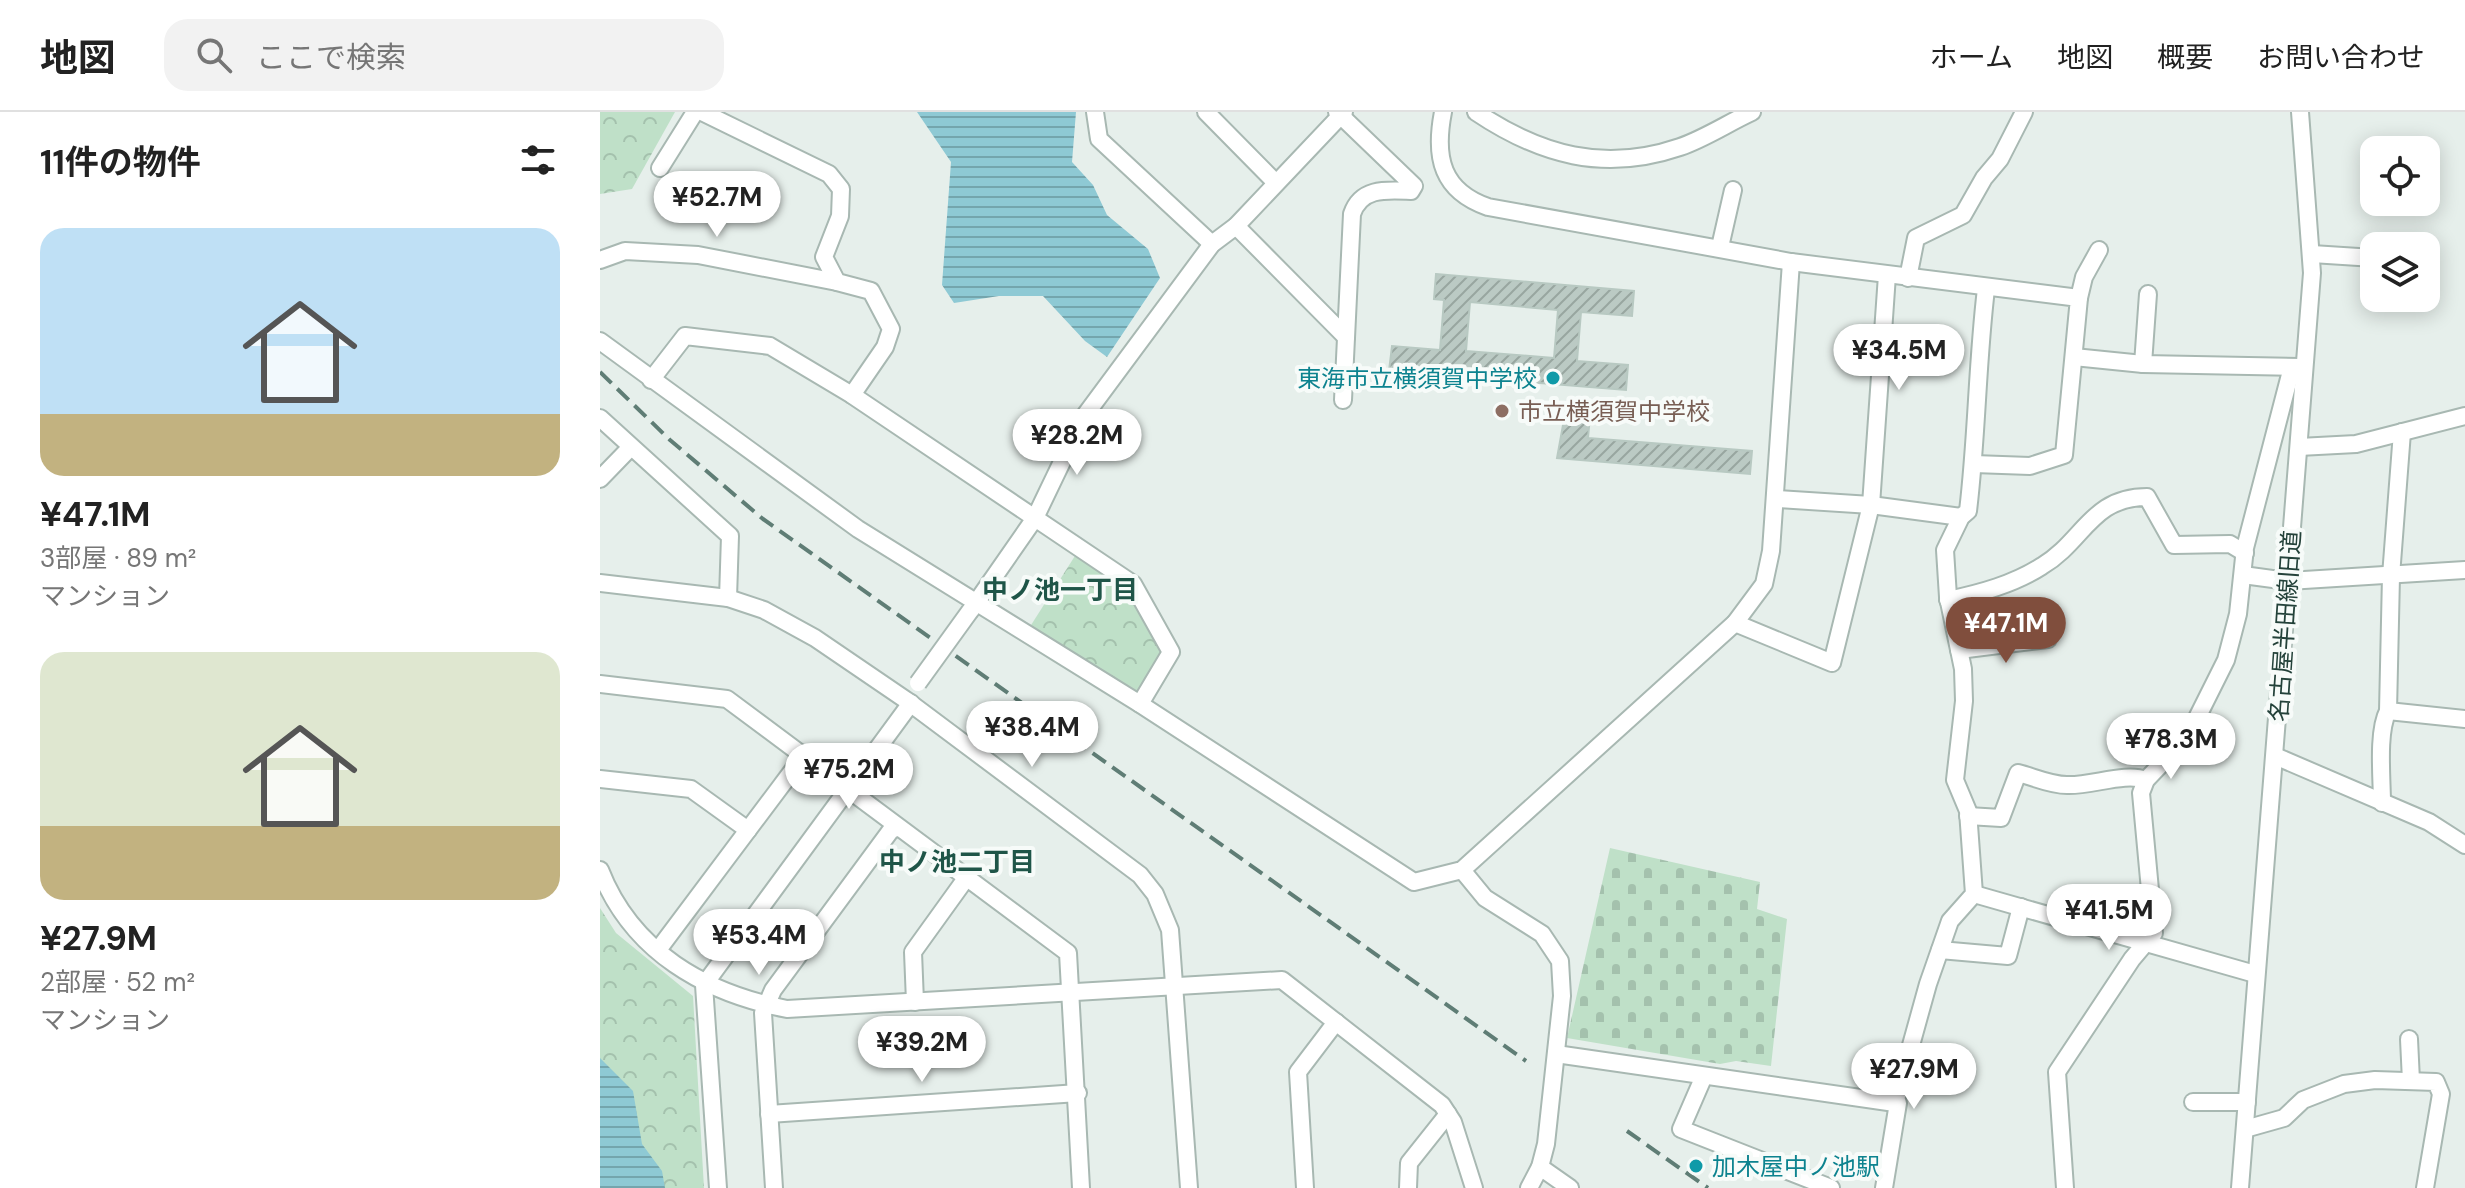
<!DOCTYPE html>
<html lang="ja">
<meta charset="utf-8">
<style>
body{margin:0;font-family:"DM Sans","Noto Sans JP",sans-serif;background:#f2f2f2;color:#222;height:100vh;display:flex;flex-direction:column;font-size:30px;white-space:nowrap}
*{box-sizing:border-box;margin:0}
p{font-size:26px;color:#767676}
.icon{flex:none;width:44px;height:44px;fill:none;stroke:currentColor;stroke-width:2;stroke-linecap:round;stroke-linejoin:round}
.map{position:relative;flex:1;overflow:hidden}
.panel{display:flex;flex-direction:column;background:#fff;width:600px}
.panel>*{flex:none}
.buttons{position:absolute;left:1760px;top:24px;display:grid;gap:16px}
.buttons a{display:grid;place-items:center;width:80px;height:80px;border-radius:16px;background:#fff;box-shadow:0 4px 20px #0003;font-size:40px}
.price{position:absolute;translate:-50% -68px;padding:0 18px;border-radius:28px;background:#fff;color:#222;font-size:26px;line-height:52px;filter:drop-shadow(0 2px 4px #0008)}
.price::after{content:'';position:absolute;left:50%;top:48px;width:24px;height:18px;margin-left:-12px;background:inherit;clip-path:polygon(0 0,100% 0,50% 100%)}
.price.current{background:#804e3d;color:#fff}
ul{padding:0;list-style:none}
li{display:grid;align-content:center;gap:16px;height:424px;padding:0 40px}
li span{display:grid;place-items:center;height:248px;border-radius:24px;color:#555}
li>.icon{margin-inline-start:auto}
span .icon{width:144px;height:144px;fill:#fffc;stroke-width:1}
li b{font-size:34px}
h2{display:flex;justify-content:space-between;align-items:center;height:96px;padding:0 40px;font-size:34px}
header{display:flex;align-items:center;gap:48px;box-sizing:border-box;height:112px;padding:0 40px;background:#fff;border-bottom:2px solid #e0e0e0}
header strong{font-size:38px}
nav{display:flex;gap:44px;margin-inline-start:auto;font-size:28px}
.search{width:560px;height:72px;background:#f2f2f2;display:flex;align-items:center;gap:20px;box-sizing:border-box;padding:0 28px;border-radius:24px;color:#767676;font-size:30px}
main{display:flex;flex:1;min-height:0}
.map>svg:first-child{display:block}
.forest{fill:url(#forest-crowns)}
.cemetery{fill:url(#cemetery-stones)}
.water{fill:url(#water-rules)}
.building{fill:url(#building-hatch);stroke:#b8c9c2;stroke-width:2;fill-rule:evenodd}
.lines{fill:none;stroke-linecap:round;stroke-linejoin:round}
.minor-casing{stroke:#a8b8b2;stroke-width:20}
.minor{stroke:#fff;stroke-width:16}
.rail{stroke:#5f7d75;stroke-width:4;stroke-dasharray:16 8;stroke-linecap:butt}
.minor-bridge-casing{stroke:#a8b8b2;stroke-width:20;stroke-linecap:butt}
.minor-bridge{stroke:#fff;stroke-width:16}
.culture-dot{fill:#0f9aa8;stroke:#f7fbf9;stroke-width:3}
.education-dot{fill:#8d6e63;stroke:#f7fbf9;stroke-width:3}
.labels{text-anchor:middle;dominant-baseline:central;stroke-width:8;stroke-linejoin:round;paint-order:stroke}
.culture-label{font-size:24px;fill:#0d838f;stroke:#f7fbf9;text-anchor:end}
.education-label{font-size:24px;fill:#785e54;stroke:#f7fbf9;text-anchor:start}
.street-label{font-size:24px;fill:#24423a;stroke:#f7fbf9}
.neighbourhood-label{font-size:26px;font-weight:bold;fill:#1f5548;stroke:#f7fbf9}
</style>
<header>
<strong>地図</strong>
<div class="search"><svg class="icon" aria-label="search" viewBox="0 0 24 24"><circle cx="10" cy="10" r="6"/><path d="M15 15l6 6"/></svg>ここで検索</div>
<nav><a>ホーム</a><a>地図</a><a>概要</a><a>お問い合わせ</a></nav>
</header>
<main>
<section class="panel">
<h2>11件の物件<svg class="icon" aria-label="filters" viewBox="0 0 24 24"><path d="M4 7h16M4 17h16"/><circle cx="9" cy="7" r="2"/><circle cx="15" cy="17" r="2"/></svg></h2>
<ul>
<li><span style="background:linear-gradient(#bfe0f5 75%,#c2b280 0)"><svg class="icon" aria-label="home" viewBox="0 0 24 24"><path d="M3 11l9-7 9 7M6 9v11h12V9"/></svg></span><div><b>¥47.1M</b><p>3部屋 · 89 m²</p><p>マンション</p></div></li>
<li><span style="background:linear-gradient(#dfe7d0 70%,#c2b280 0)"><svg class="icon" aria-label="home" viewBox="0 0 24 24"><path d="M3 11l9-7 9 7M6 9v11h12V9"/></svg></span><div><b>¥27.9M</b><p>2部屋 · 52 m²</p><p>マンション</p></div></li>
</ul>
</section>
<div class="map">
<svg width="1865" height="1076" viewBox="0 0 1865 1076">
<defs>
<pattern id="forest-crowns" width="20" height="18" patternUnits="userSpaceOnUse" patternTransform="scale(2)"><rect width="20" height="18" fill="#bfe0c8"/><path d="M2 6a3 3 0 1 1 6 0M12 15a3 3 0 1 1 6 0" fill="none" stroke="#a4c1ad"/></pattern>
<pattern id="cemetery-stones" width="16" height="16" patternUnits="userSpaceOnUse" patternTransform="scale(2)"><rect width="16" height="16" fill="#bfe0c8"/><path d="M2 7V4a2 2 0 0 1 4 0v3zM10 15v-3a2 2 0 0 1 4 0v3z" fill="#a4c1ad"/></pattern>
<pattern id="water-rules" width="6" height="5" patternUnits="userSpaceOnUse" patternTransform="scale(2)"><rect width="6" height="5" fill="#8ec9d4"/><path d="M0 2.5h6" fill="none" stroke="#74a5ad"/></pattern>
<pattern id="building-hatch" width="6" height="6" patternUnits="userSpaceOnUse" patternTransform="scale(2)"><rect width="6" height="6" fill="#bbcac4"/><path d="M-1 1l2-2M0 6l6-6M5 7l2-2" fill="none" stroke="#98a6a0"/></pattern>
</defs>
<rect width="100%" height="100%" fill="#e6efeb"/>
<!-- forest -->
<g class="forest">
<path d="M0,0H75L32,77L0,82Z"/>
<path d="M480,436L533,472L571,540L540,592L426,521Z"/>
<path d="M0,796L16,821L93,884L104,1076H0Z"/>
</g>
<!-- cemetery -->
<path class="cemetery" d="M1010,736L1160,770L1157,797L1187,807L1171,954L1136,949L1120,952L967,926Z"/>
<!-- water -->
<g class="water">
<path d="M317,0H476L472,50L493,73L507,103L548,137L560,166L507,245L485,229L443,184H399L354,191L342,173L351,50Z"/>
<path d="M0,946L33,979L42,1032L62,1059L65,1076H0Z"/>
</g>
<!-- building -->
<g class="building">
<path d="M836,162L1034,179L1032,204L981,200L977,249L1028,253L1026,278L789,259L792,234L840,238L844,188L834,187ZM870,190L958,198L954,246L866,239Z"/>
<path d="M965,302L990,304L988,326L1152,339L1150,362L957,346Z"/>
</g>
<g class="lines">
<defs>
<g id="minor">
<path d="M102,0L229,62L241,77L240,104L224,145L237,170L271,179L291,217L285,235L252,283"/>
<path d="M495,0L499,27L612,132"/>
<path d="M606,0L676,71"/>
<path d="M737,0L814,74L811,79C787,78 761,75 752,102L743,288"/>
<path d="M843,0C834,46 842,79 888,95L1191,150L1479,186L1464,343L1430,354L1374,352"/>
<path d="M876,0C940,43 1004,61 1080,35C1104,27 1128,11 1152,0"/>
<path d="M60,56L95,0"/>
<path d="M636,114L746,225"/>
<path d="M1120,135L1133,78"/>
<path d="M1712,142L1774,146"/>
<path d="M0,148L25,139L98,143L237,170"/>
<path d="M1308,166L1316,126L1363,103L1384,66L1400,47L1424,0"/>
<path d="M1479,186L1484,165L1499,138"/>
<path d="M0,229L258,417L540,592L814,770L862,758L1135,511L1164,472L1171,439L1191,150"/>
<path d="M1474,245L1543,252L1700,255"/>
<path d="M1543,252L1548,182"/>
<path d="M51,268L85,224L170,234L252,283L533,472L571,540L540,592"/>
<path d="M0,306L130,424L128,486"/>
<path d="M1699,335L1756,332L1865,304"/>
<path d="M0,367L30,336"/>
<path d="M1177,387L1271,393L1361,405"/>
<path d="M1643,463L1688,469L1865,458"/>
<path d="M0,471L128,486L164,498L215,526L306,588L540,763L555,782L570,818L589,1076"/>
<path d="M1348,488C1381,481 1414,472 1442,454C1484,429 1491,385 1547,385L1574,433L1630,432L1645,441"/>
<path d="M371,498L435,406L483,306L612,132L636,114L744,0"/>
<path d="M1135,511L1232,551L1271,393L1287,163"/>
<path d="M1359,538L1448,527"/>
<path d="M0,572L127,587L468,841L481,1076"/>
<path d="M1788,599L1865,607"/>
<path d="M1675,644L1829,710L1865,733"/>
<path d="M0,667L91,677L148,718"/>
<path d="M1782,691C1782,667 1777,620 1788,599L1791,464L1802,320"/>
<path d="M1368,704L1401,706L1418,661C1434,665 1450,673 1467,673C1492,674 1525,660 1546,668"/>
<path d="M0,758C32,840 105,881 187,897L682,868L842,993L853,1010L874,1076"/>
<path d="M862,758L885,786L942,822L960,849L962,884L946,1032L940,1055L929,1076"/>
<path d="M1374,782L1655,862"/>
<path d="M58,838L205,642"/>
<path d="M1340,838L1408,844L1421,795"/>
<path d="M315,890L313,840L367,765"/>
<path d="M1809,927L1811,969"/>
<path d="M956,942L1295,991L1328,872L1350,809L1374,782L1368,699L1355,668L1364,589L1363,557L1348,485L1345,438L1361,405L1368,399C1377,325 1377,251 1386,177"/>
<path d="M1305,954L1343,957"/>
<path d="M1104,964L1081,1017L1231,1076"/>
<path d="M1593,990H1647"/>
<path d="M169,1002L478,981"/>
<path d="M1645,1017L1684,1006L1703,988L1744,972L1775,968L1836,970L1841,982L1825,1076"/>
<path d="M940,1055L970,1076"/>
<path d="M118,1076L104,873L311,591"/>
<path d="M174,1076L163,901L173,878L291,718L297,716"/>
<path d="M705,1076L698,960L736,910"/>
<path d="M808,1076L809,1051L848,1002"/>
<path d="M1284,1076L1298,991"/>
<path d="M1465,1076L1457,960L1532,847L1554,821L1541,681L1546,668L1588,624L1626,548L1638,502L1645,436L1692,255"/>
<path d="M1640,1076L1712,161L1700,0"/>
</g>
</defs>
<!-- minor casing -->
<use href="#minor" class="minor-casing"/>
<!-- minor -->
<use href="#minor" class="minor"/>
<!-- rail -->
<g class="rail">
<path d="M0,260L70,328L163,407L926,949"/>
<path d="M1027,1019L1108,1076"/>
</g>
<defs>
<path id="minor-bridge" d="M318,571L370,499"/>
</defs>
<!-- minor-bridge casing -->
<use href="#minor-bridge" class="minor-bridge-casing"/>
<!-- minor-bridge -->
<use href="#minor-bridge" class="minor-bridge"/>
</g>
<!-- markers -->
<g class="culture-dot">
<circle cx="953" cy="266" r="8"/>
<circle cx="1096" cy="1054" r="8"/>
</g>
<circle class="education-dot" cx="902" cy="299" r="8"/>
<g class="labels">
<!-- culture labels -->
<g class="culture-label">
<text x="937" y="266">東海市立横須賀中学校</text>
<text x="1112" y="1054" text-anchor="start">加木屋中ノ池駅</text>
</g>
<!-- education labels -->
<g class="education-label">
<text x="918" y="299">市立横須賀中学校</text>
</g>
<!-- street labels -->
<g class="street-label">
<text transform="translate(1685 514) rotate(-86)">名古屋半田線旧道</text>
</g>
<!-- neighbourhood labels -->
<g class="neighbourhood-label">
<text x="460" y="478">中ノ池一丁目</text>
<text x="357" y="750">中ノ池二丁目</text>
</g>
</g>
</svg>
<div class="buttons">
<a><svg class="icon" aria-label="locate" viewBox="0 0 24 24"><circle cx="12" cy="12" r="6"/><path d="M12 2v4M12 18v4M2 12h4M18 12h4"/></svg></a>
<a><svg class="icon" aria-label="layers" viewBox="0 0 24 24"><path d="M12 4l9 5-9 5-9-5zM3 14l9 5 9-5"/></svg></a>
</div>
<b class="price" style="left:117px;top:127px">¥52.7M</b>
<b class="price" style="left:1299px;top:280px">¥34.5M</b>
<b class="price" style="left:477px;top:365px">¥28.2M</b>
<b class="price current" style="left:1406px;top:553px">¥47.1M</b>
<b class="price" style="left:432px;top:657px">¥38.4M</b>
<b class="price" style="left:1571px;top:669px">¥78.3M</b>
<b class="price" style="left:249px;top:699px">¥75.2M</b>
<b class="price" style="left:1509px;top:840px">¥41.5M</b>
<b class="price" style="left:159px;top:865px">¥53.4M</b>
<b class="price" style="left:322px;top:972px">¥39.2M</b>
<b class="price" style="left:1314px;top:999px">¥27.9M</b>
</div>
</main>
